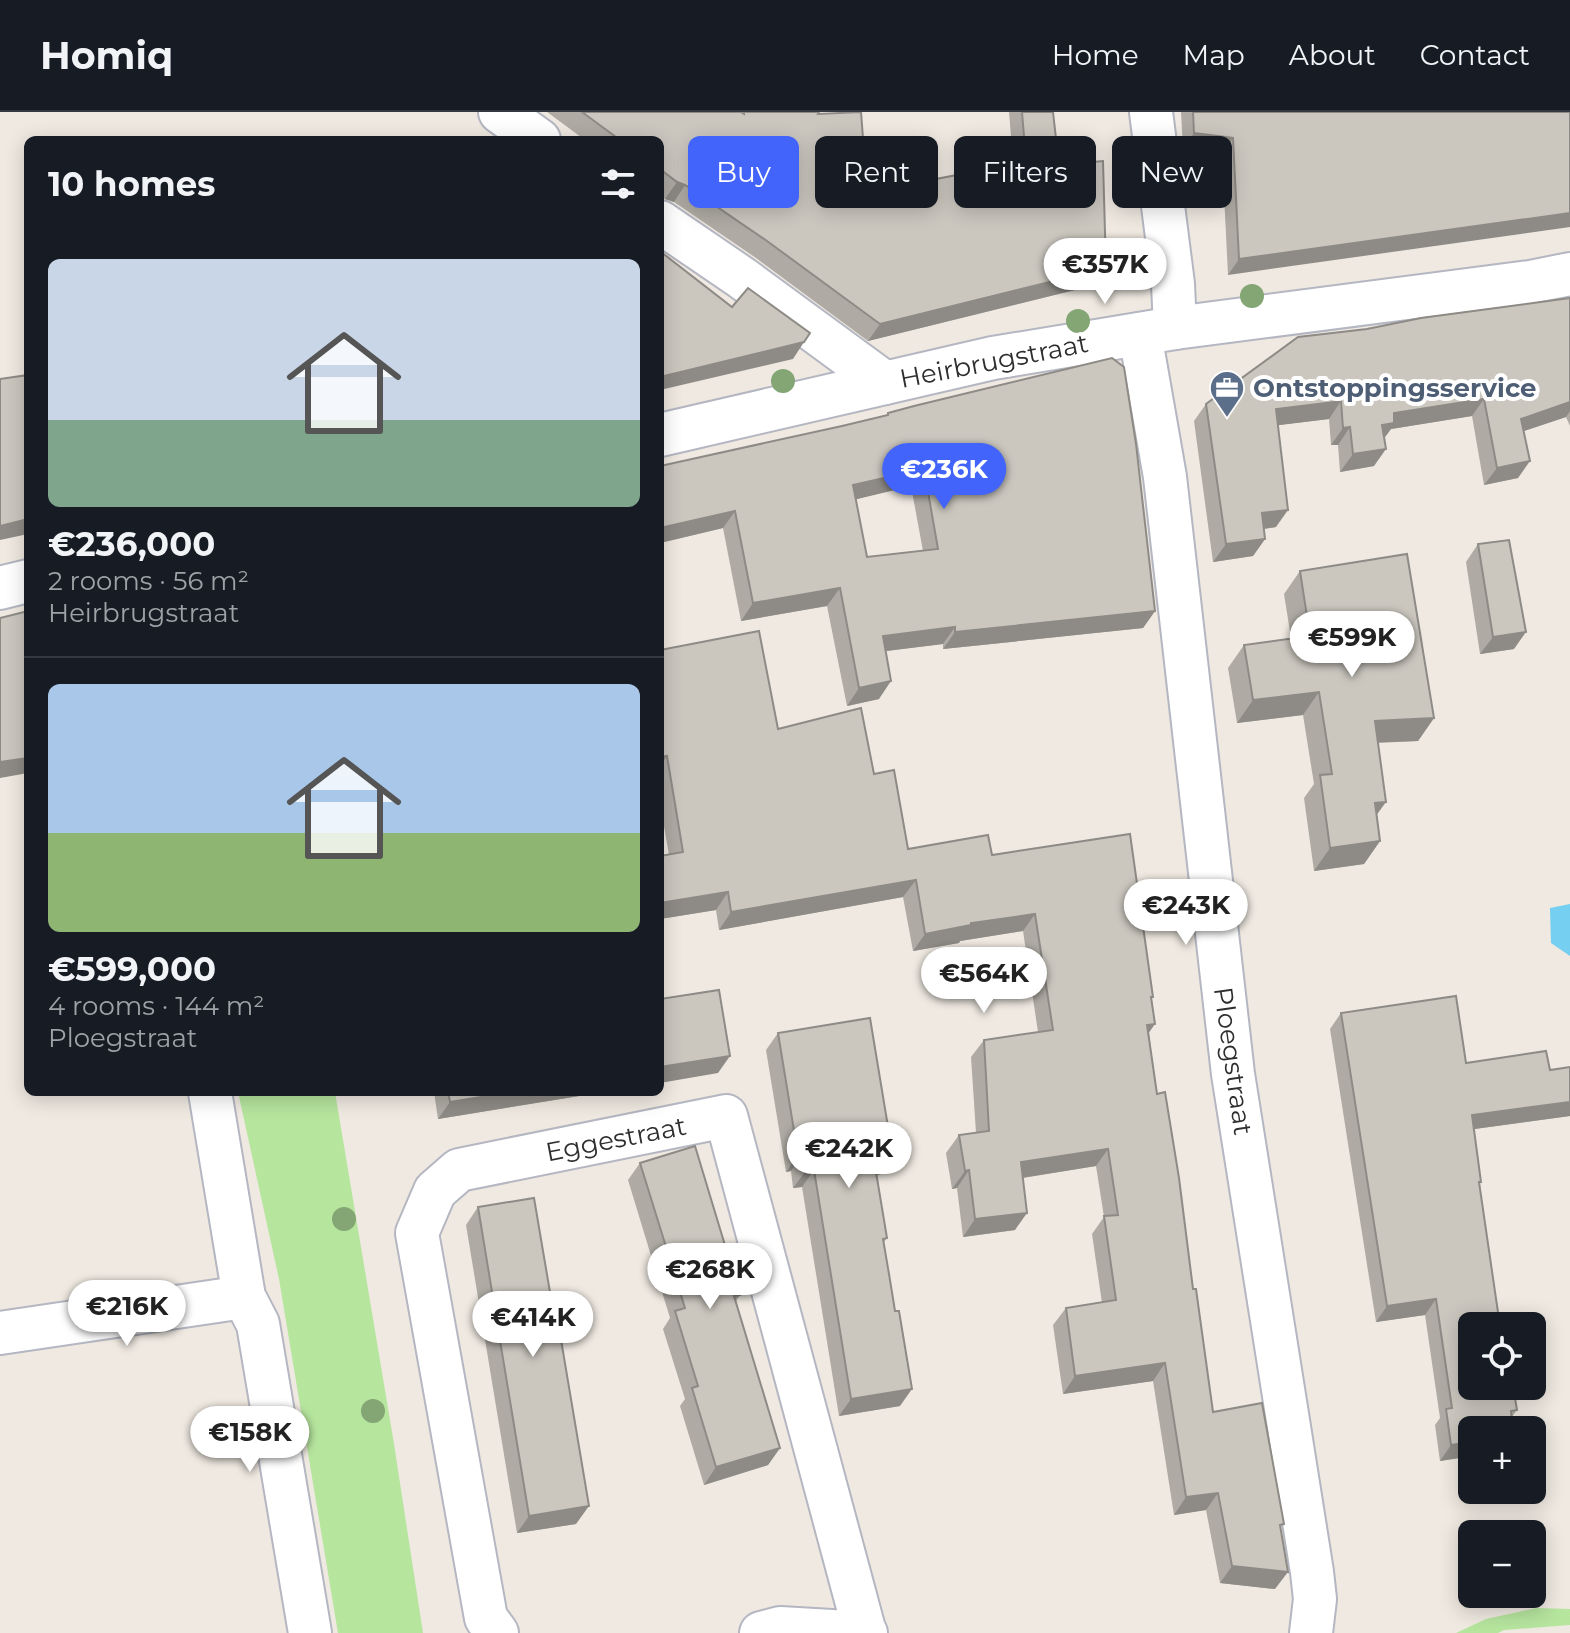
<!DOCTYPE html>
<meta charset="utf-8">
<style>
body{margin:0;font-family:Montserrat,sans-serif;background:#20242c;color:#f1f3f6;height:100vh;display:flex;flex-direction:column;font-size:30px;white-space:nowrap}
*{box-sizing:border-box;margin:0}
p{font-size:26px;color:#9ea1a6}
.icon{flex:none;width:44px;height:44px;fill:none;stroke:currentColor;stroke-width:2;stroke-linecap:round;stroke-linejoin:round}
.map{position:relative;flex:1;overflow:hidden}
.details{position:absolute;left:24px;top:24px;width:640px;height:960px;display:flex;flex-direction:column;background:#171b24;border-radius:12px;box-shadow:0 4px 20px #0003}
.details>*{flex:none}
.guide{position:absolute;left:688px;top:24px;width:760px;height:72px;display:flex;gap:16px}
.controls{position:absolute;left:1458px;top:1200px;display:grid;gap:16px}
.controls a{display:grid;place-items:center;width:88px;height:88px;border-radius:12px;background:#171b24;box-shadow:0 4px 20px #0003;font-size:40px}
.price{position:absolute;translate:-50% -68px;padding:0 18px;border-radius:28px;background:#fff;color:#222;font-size:26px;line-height:52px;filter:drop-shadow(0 2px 4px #0008)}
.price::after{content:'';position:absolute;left:50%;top:48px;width:24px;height:18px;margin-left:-12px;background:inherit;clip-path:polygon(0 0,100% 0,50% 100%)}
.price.selected{background:#4264fb;color:#fff}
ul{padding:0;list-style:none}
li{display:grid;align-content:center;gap:16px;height:424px;padding:0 24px}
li+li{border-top:2px solid #363941}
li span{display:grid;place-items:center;height:248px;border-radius:12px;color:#555}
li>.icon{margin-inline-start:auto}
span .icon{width:144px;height:144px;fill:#fffc;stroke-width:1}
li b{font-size:34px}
h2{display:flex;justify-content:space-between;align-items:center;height:96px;padding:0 24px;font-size:34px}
.pill{padding:0 28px;border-radius:12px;background:#171b24;box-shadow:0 4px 20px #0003;font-size:28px;line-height:72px}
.pill.selected{background:#4264fb;color:#fff}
header{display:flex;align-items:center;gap:48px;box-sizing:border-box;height:112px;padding:0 40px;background:#171b24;border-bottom:2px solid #363941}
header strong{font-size:38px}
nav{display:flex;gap:44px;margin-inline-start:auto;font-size:28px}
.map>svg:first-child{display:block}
.green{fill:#b6e59e}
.water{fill:#75cff0}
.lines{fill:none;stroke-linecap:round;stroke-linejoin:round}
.minor-casing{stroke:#b4b7c1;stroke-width:46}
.minor{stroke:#fff;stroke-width:42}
.tree{fill:#84a574}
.wall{fill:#afaba4;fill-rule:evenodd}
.shaded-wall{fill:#8e8b86}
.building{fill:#cbc7bf;stroke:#8e8b86;stroke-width:2;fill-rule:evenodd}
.labels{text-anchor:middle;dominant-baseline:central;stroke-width:8;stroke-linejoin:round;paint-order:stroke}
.street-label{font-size:26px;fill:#2e2e2e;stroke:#fff}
.service-label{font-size:26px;font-weight:bold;fill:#4e5e75;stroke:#fff;text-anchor:start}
</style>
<header>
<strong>Homiq</strong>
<nav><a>Home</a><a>Map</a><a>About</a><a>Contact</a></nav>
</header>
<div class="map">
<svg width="1570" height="1521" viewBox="0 0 1570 1521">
<rect width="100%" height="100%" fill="#efe9e1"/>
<!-- green -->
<g class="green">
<path d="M238,980H335L394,1332L423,1521H338L279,1167Z"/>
<path d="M1536,1496L1570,1497V1513L1504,1518L1498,1521H1456L1486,1507Z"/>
</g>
<!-- water -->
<path class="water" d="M1570,792V844L1551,831L1550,796Z"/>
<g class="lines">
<defs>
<g id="minor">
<path d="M500,0L539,28"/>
<path d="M1151,0L1173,172L1175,216"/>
<path d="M660,110L742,166L885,271"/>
<path d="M1140,222L1165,365L1233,962L1312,1460L1315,1487L1311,1521"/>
<path d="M660,323L993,246L1175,216L1530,170L1570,162"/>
<path d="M0,476L28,469"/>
<path d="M210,980L244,1185L258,1212L310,1521"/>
<path d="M0,1221L244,1185"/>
<path d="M497,1521L486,1506L417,1121L435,1079L459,1058L726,1004L865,1521"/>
<path d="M761,1521L780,1516L866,1521"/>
</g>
</defs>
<!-- minor casing -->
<use href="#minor" class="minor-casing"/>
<!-- minor -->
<use href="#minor" class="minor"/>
</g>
<!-- trees -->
<g class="tree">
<circle cx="1252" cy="184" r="12"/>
<circle cx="1078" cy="209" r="12"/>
<circle cx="783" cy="269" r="12"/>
<circle cx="344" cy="1107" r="12"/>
<circle cx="373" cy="1299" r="12"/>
</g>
<!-- wall -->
<g class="wall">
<path d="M547,0H819L818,2L865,53L879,78L965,74L1015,73L1009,0H1053L1059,53L1106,156L1095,173L868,229L756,146L674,90L665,87L660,83V28H585Z"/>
<path d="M1181,0H1570L1228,163L1222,42L1183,37Z"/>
<path d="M1570,186V314L1566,305L1524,319L1518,366L1484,373L1472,304L1391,317L1384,326L1374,354L1340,360L1338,333H1331L1329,307L1278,313L1276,415L1264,417L1265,427L1253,444L1213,450L1194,309L1206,292L1367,217Z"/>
<path d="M888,301L1155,499L1143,516L943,537V532L886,539L879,587L847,594L827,494L741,509L723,416L660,431V354L842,314L886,303ZM911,374L923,439L867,445L856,387Z"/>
<path d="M1478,432L1514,537L1480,542L1466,450Z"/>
<path d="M1300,459L1434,606L1418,629L1378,631L1377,703L1380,729L1364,752L1314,759L1304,686L1314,672L1303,603L1237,611L1228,556L1244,533L1291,526L1284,482Z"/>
<path d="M660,538L778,617L874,662L908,737L992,743L1151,888L1149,921L1157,982L1193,1177L1213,1300L1281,1418L1275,1477L1220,1471L1206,1398L1174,1403L1153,1269L1063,1282L1053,1213L1066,1196L1102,1191L1092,1122L1104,1105L1096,1054L1023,1066L1015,1118L963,1125L957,1076L952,1077L946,1041L959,1023L976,1021L971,945L984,928L1038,920L1023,819L960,829L959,831L913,839L903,785L719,818L716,798L660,807V744L669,743L660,691Z"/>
<path d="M1341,901L1466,951L1550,958L1570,955V1004L1474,1017L1481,1070L1479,1073L1472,1214L1517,1298L1511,1306L1472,1318V1344L1440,1349L1435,1313L1440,1306L1425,1203L1376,1210L1330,917Z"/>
<path d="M778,921L893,1045L881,1062L876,1063L887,1126L884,1130L900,1294L839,1304L802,1075L793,1076L791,1059L786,1060L766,938Z"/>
<path d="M434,980H604L438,1007Z"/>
<path d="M640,1051L740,1183L736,1189L780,1336L768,1353L704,1373L680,1294L685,1287L663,1217L670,1206L628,1068Z"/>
<path d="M478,1095L576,1412L517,1421L466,1113Z"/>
</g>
<!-- shaded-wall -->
<g class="shaded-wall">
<path d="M1194,21L1233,26L1222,42L1183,37Z"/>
<path d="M677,70L685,73L674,90L665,87Z"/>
<path d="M1570,101V115L1228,163L1239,147Z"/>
<path d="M1106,156L1095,173L868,229L880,212Z"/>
<path d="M804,230L793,247L660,278V265Z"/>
<path d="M1484,287L1472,304L1391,317L1382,329V313L1394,301Z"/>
<path d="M1341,289L1329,307L1264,315L1276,297Z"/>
<path d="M1570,290V299L1566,305L1509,324L1521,307Z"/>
<path d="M1350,315L1338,333H1331L1343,316Z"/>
<path d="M1386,337L1374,354L1340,360L1353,342Z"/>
<path d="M1530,349L1518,366L1484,373L1497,356Z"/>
<path d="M924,357L911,374L841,391L853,373Z"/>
<path d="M1288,398L1276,415L1250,419L1262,401Z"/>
<path d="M735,399L723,416L660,431V416Z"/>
<path d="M28,407V422L0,428V414Z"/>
<path d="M1265,427L1253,444L1213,450L1226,432Z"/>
<path d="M840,476L827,494L741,509L753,491Z"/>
<path d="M1155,499L1143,516L943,537L955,520Z"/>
<path d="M955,515L943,532L870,541L883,524Z"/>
<path d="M1526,520L1514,537L1480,542L1493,525Z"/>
<path d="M891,569L879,587L847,594L859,576Z"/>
<path d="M1319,580L1303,603L1237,611L1253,588Z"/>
<path d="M1434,606L1418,629L1358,631L1375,609Z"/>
<path d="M667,644L660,654V645Z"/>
<path d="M28,646V661L0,666V650Z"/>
<path d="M1386,690L1370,712L1375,691Z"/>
<path d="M1380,729L1364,752L1314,759L1330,736Z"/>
<path d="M916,768L903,785L719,818L731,800Z"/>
<path d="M728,780L716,798L660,807V791Z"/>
<path d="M1035,802L1023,819L960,829L959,831L913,839L925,822L971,811Z"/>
<path d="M1155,912L1143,929L1147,913Z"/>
<path d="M730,944L718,961L660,971V955Z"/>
<path d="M512,980H604L438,1007L450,990Z"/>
<path d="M1570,990V1004L1460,1019L1472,1003Z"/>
<path d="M1108,1037L1096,1054L1009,1068L1021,1050Z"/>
<path d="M803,1042L791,1059L786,1060L798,1043Z"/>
<path d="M893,1045L881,1062L862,1065L874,1048Z"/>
<path d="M814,1058L802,1075L793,1076L805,1060Z"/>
<path d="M969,1058L957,1076L952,1077L965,1059Z"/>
<path d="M1027,1101L1015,1118L963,1125L975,1107Z"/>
<path d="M1436,1187L1425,1203L1376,1210L1387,1194Z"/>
<path d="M1165,1251L1153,1269L1063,1282L1075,1264Z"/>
<path d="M912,1277L900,1294L839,1304L851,1287Z"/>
<path d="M1472,1330V1344L1440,1349L1451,1333Z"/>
<path d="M780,1336L768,1353L704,1373L716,1355Z"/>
<path d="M1218,1381L1206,1398L1174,1403L1186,1385Z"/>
<path d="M589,1394L576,1412L517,1421L529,1404Z"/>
<path d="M1232,1454L1288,1460L1275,1477L1220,1471Z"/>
</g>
<!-- building -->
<g class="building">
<path d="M582,0H741L744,2V0H819L818,2L861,0L865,53L877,58L879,78L962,62L965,74L1028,73L1022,0H1053L1059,53L1103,49L1106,156L880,212L767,129L685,73L677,70L660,57V28H620Z"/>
<path d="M1193,0H1570V101L1239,147L1233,26L1194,21Z"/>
<path d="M661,140L732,195L748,176L810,221L804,230L660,265Z"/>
<path d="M1570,186V290L1521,307L1530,349L1497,356L1484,287L1394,301V311L1382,313L1386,337L1353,342L1350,315L1343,316L1341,289L1276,297L1288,398L1262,401L1265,427L1226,432L1206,292L1298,225L1367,217L1421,206Z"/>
<path d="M1112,246L1124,255L1136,332L1155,499L955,520V515L883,524L891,569L859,576L840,476L753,491L735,399L660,416V354L842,314L888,303V301L914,294ZM924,357L938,437L867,445L853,373Z"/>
<path d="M28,263V407L0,414V267Z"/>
<path d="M1509,428L1526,520L1493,525L1478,432Z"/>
<path d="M1407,442L1434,606L1375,609L1386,690L1375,691L1380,729L1330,736L1320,663L1332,662L1319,580L1253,588L1244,533L1310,524L1300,459Z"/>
<path d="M28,499V646L0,650V506Z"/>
<path d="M759,519L778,617L861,596L874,662L894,658L908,737L988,723L992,743L1130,722L1153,885H1151L1155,912L1147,913L1157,982L1165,980L1179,1066L1193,1177H1196L1213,1300L1262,1291L1284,1412L1280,1413L1288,1460L1232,1454L1218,1381L1186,1385L1165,1251L1075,1264L1066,1196L1116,1188L1104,1104L1118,1103L1108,1037L1021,1050L1027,1101L975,1107L969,1058L965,1059L959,1023L989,1019L984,928L1053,918L1035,802L971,811V813L925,822L916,768L731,800L728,780L660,791V744L683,740L667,644L660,645V538Z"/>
<path d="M719,878L730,944L660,955V887Z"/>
<path d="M1456,884L1466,951L1546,939L1550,958L1570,955V990L1472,1003L1481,1070H1479L1500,1214H1472V1274H1513L1517,1298L1511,1299L1513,1318H1472V1330L1451,1333L1446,1297L1452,1296L1436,1187L1387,1194L1341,901Z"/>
<path d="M870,906L893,1045L874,1048L887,1126L883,1127L889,1162L895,1199H899L912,1277L851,1287L814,1058L805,1060L803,1042L798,1043L778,921Z"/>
<path d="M448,980H512L450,990Z"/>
<path d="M695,1034L740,1183L734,1184L780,1336L716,1355L692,1276L698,1274L675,1199L685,1196L640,1051Z"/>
<path d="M534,1086L553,1198H556L589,1394L529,1404L478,1095Z"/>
</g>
<!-- icons -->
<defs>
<symbol id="office-pin" viewBox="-11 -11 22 30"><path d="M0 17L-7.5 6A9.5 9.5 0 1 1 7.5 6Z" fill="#5c6f8a" stroke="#fff"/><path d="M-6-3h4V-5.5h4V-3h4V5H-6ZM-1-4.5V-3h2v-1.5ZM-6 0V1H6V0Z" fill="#fff"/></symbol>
</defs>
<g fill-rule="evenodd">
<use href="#office-pin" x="1207" y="256" width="40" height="54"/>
</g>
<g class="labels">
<!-- street labels -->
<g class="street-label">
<text transform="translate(994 249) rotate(-11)">Heirbrugstraat</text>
<text transform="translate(1233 949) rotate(82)">Ploegstraat</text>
<text transform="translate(616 1027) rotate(-11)">Eggestraat</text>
</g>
<!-- service labels -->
<g class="service-label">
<text x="1253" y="276">Ontstoppingsservice</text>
</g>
</g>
</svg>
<div class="controls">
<a><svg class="icon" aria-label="locate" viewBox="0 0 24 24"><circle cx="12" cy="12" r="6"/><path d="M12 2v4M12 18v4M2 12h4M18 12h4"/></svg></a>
<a>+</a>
<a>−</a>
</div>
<b class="price" style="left:1105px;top:194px">€357K</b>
<b class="price selected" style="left:944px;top:399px">€236K</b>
<b class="price" style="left:1352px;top:567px">€599K</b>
<b class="price" style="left:1186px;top:835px">€243K</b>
<b class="price" style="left:984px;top:903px">€564K</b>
<b class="price" style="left:849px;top:1078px">€242K</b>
<b class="price" style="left:710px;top:1199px">€268K</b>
<b class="price" style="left:127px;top:1236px">€216K</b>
<b class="price" style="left:533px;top:1247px">€414K</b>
<b class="price" style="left:250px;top:1362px">€158K</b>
<div class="guide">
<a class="pill selected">Buy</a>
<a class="pill">Rent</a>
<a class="pill">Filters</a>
<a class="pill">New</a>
</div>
<section class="details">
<h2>10 homes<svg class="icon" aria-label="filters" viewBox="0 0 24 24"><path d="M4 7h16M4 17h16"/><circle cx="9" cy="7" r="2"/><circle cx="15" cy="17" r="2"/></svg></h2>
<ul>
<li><span style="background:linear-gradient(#c9d6e8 65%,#7fa58c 0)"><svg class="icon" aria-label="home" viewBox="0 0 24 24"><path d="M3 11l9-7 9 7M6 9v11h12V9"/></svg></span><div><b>€236,000</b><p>2 rooms · 56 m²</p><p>Heirbrugstraat</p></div></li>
<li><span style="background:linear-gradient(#a9c7e8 60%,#8fb573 0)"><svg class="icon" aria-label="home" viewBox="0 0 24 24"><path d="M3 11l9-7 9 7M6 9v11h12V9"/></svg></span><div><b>€599,000</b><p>4 rooms · 144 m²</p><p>Ploegstraat</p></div></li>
</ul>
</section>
</div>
